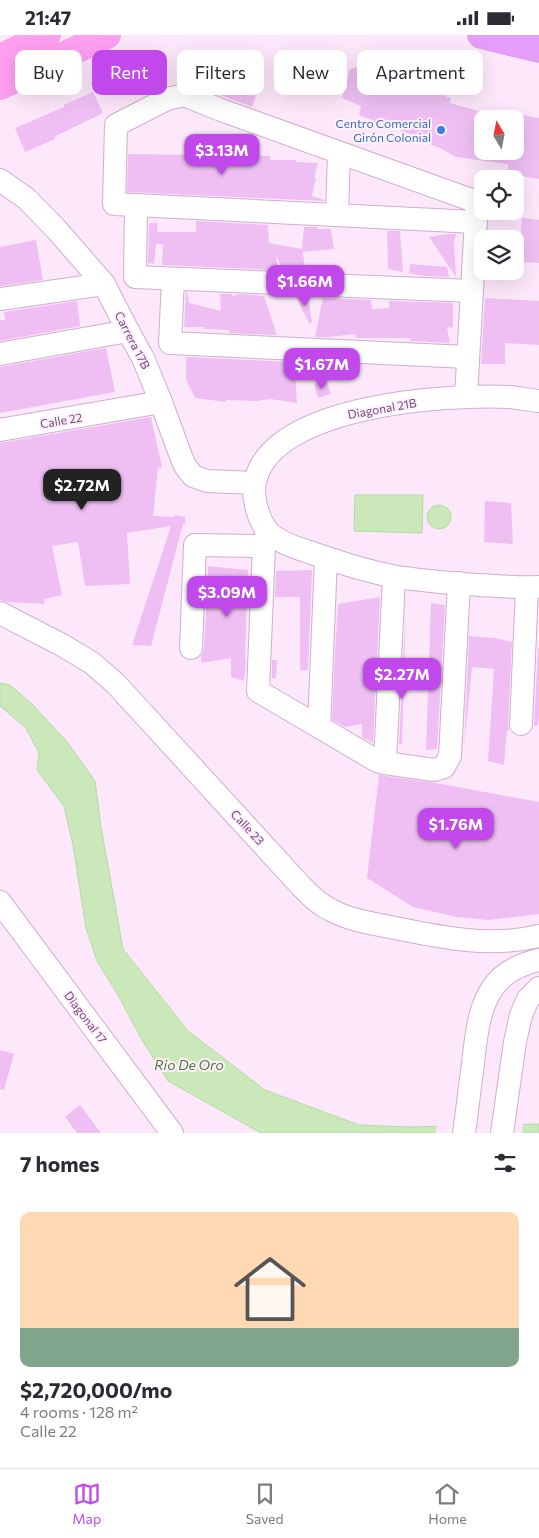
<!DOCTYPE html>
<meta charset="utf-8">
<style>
body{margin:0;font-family:Commissioner,sans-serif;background:#f2f2f3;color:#2b2b33;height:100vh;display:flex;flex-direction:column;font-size:19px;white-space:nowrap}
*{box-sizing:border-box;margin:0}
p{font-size:16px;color:#7c7c81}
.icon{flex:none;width:28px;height:28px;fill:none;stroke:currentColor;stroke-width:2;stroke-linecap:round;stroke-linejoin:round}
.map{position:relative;height:1098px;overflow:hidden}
.panel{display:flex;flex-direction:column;background:#fff;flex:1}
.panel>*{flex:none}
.guide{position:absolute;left:15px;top:15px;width:510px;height:45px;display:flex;gap:10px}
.needle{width:32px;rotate:350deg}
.controls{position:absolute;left:474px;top:75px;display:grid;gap:10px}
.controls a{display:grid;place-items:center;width:50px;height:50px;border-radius:10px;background:#fff;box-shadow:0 5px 20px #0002;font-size:25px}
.price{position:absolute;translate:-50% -42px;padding:0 11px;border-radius:10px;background:#c149eb;color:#fff;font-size:16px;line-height:32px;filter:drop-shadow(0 1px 2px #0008)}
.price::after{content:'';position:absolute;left:50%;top:30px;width:15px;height:11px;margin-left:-8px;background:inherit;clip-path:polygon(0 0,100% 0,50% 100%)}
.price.on{background:#222;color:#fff}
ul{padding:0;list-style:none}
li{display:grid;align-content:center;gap:10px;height:265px;padding:0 20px}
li+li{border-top:1px solid #e1e1e2}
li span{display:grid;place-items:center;height:155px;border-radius:10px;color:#555}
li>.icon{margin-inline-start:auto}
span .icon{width:90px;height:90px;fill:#fffc;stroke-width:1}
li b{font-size:21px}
h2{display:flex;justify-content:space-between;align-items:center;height:60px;padding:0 20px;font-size:21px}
.pill{padding:0 18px;border-radius:10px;background:#fff;box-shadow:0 5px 20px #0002;font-size:18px;line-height:45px}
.pill.on{background:#c149eb;color:#fff}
.status{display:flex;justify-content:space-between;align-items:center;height:35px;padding:0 25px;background:#fff;direction:ltr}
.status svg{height:14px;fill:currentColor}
.dock{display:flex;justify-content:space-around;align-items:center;height:70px;border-top:1px solid #e1e1e2;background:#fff;font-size:14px;color:#7c7c81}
.dock a{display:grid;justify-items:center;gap:2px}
.dock .on{color:#c149eb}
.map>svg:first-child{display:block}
.water{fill:#cbe8bb;stroke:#b4dba1}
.pier{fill:#fde8fb}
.building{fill:#efbff4}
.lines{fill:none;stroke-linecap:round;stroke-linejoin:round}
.minor-casing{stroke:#cfadd0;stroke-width:24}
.major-casing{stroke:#fff;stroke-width:29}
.highway-casing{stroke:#fff;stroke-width:29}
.minor{stroke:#fff;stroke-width:22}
.major{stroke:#fe9ff0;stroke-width:28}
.highway{stroke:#e59df9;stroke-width:28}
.shop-dot{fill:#3f7fe0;stroke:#fff0fd;stroke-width:2}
.labels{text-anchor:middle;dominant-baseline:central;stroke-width:4;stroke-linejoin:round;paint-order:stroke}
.shop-label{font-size:12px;fill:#366cbe;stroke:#fff0fd;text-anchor:end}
.street-label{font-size:12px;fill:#734a79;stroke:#fff0fd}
.water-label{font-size:14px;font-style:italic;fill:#4e773a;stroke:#fff0fd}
</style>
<div class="status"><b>21:47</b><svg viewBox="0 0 49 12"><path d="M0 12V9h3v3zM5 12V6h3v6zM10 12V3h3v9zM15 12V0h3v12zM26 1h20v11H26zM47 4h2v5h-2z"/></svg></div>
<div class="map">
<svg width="539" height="1098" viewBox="0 0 539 1098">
<rect width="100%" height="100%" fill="#fde8fb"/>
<!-- water -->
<g class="water">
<path d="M355,460H423L422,498L354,496Z"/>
<circle cx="439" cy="482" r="12"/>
<path d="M0,648L10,650L32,669L68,708L95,746L101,792L123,914L188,996L265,1055L359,1090L411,1092L539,1089V1098H261L168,1046L142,1005L118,960L97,926L86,893L73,810L64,771L37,735L39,718L26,693L0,671Z"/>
</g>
<!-- pier -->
<path class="pier" d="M523,1087L522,1098H436L437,1089Z"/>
<!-- building -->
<g class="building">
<path d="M391,27L437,45L434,53L447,58L446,62L451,63L450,68L482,77V116H515V79L539,83V144L508,139V129L456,122L438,112L429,109V106L359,80L361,71L342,63L350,34L367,29Z"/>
<path d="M155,29L165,51L148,59L137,37Z"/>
<path d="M185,30L258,55L252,72L189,48H180Z"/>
<path d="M93,57L103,78L54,102L55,104L25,117L15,93L64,72V70Z"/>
<path d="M128,119L270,121V125H296V127L318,128L314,143H316L312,161L324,165V166L127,157Z"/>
<path d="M522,183L539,185V228L518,227Z"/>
<path d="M196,186L268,190L269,208L302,214L304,192H317V194H331L334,214L303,217L305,236L283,235L276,220L278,235L162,230L163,209H156L154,229L148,228L149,188H158L157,197H196Z"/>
<path d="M387,196H400L403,237L388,234Z"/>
<path d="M447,199H456L454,209L456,242L429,202Z"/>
<path d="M36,205L43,245L0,251V212Z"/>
<path d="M410,229L447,232L449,242L425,241L409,238Z"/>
<path d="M186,257H187L189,268L221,276L220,259H232V261L239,259L264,261L277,300L229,298V295L204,294V292H184Z"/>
<path d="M296,262H308L312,288H309Z"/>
<path d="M323,263L371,265L372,274L389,273V266L453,268V293L447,292L450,308L410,306V303H356L355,299L329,302H315Z"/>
<path d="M485,263L539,266V310L505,308V329H481Z"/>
<path d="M77,266L80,291L0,306V285H5L4,277Z"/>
<path d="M106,313L115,357L0,378V332Z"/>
<path d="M186,322L294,327L297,368L270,364L257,366L226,365V367L195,363L186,344Z"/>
<path d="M327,347L331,359L318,363L314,349Z"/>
<path d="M151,382L162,432L158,433L153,481L174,482L175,480L185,482V489H183L151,611L132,610L171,491L127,498L130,549L85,551L78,507L52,511L62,560L44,564L45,569L7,567L0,565V408Z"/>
<path d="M485,466L511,468L513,509L484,507Z"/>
<path d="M208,531L248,535L245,624H246L244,646L231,642V623L201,628V621L204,614Z"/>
<path d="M312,535L308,635H300V562H275L276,536Z"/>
<path d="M380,562L373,708L362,702V689L345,692L332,685L335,616L338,569Z"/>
<path d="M431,568L445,570L437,714L426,715Z"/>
<path d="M406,576L402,709H399Z"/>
<path d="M469,601L495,603L512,607L508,688L509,695L507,696L504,730L488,726L494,634L472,632L464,713Z"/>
<path d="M538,612L539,613V680L538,690L534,691Z"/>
<path d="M272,625H277L276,643H272Z"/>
<path d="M379,740L436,748L539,767V879L488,885L457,882L413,872L367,843Z"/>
<path d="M0,1015L14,1019L4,1055L0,1054Z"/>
<path d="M80,1070L101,1098H77L65,1082Z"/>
</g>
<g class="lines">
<defs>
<g id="minor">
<path d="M0,145L27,164L56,194L104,249L128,296L143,323L161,367L179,416L185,431L193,441L207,446L254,448"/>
<path d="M136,170L135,242L471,256"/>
<path d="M337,180L339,118"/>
<path d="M173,244L170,308L467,322"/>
<path d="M0,264L104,249"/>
<path d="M0,319L128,296"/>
<path d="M466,362L477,167L221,75L184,60L167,64L116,90L114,169L475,187"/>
<path d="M539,366C529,365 519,363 509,362C446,359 277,370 256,443C251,458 257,481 266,494C276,507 297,513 312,518C338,527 365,536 392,541C420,546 450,548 479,550C499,551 519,553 539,552"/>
<path d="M0,395L161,367"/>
<path d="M267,495L264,511L258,656L377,726L385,728"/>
<path d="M394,542L385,728L434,735L444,732L450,721L459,548"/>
<path d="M0,578L62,610L92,628L116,649L301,851C310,860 319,870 331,875C349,885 370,888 390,892C439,902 490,913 539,901"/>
<path d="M191,613L195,510L264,511"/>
<path d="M521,689L527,553"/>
<path d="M319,692L326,523"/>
<path d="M0,867L172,1098"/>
<path d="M464,1098C467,1078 469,1057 472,1037C476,1005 477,966 501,943C511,934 526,928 539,925"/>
<path d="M502,1098L515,1007L521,980L528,964L539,953"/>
</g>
<g id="major">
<path d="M0,23L47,0"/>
<path d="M0,51L107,0"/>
</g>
<path id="highway" d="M481,0L539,14"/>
</defs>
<!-- minor casing -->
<use href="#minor" class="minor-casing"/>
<!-- major casing -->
<use href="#major" class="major-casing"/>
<!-- highway casing -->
<use href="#highway" class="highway-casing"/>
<!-- minor -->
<use href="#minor" class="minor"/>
<!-- major -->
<use href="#major" class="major"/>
<!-- highway -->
<use href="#highway" class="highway"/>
</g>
<!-- markers -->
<circle class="shop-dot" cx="441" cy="95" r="5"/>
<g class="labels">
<!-- shop labels -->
<g class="shop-label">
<text x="431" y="88">Centro Comercial<tspan x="431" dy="14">Girón Colonial</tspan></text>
</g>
<!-- street labels -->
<g class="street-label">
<text transform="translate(133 305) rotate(63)">Carrera 17B</text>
<text transform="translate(382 373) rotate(-10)">Diagonal 21B</text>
<text transform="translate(61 385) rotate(-10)">Calle 22</text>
<text transform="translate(248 792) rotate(47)">Calle 23</text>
<text transform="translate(86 982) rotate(53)">Diagonal 17</text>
</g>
<!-- water labels -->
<g class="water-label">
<text x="189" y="1029">Rio De Oro</text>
</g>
</g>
</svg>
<div class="controls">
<a><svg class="needle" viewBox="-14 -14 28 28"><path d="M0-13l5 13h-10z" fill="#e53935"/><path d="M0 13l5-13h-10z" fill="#7c7c81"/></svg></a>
<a><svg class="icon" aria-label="locate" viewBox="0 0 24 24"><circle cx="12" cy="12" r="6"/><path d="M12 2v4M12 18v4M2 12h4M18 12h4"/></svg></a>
<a><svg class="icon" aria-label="layers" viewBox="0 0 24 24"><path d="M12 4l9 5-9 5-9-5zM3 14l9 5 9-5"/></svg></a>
</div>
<b class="price" style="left:222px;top:141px">$3.13M</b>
<b class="price" style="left:305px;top:272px">$1.66M</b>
<b class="price" style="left:322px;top:355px">$1.67M</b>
<b class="price on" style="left:82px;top:476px">$2.72M</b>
<b class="price" style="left:227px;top:583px">$3.09M</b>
<b class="price" style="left:402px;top:665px">$2.27M</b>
<b class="price" style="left:456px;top:815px">$1.76M</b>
<div class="guide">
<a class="pill">Buy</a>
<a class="pill on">Rent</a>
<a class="pill">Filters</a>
<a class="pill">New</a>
<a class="pill">Apartment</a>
</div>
</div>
<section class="panel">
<h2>7 homes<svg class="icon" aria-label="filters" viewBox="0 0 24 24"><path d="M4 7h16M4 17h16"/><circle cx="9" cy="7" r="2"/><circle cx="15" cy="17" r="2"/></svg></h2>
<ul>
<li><span style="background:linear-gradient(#ffd9b3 75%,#7fa58c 0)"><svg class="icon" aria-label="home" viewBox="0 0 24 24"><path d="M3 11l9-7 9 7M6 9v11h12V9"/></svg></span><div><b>$2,720,000/mo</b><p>4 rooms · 128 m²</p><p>Calle 22</p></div></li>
</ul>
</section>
<nav class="dock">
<a class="on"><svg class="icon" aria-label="map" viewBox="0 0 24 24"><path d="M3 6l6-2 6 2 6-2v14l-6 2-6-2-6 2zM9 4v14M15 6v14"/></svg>Map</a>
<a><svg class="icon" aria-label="saved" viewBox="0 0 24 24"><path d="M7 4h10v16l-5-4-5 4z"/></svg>Saved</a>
<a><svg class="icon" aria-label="home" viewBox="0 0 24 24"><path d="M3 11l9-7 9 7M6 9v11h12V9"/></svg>Home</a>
</nav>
